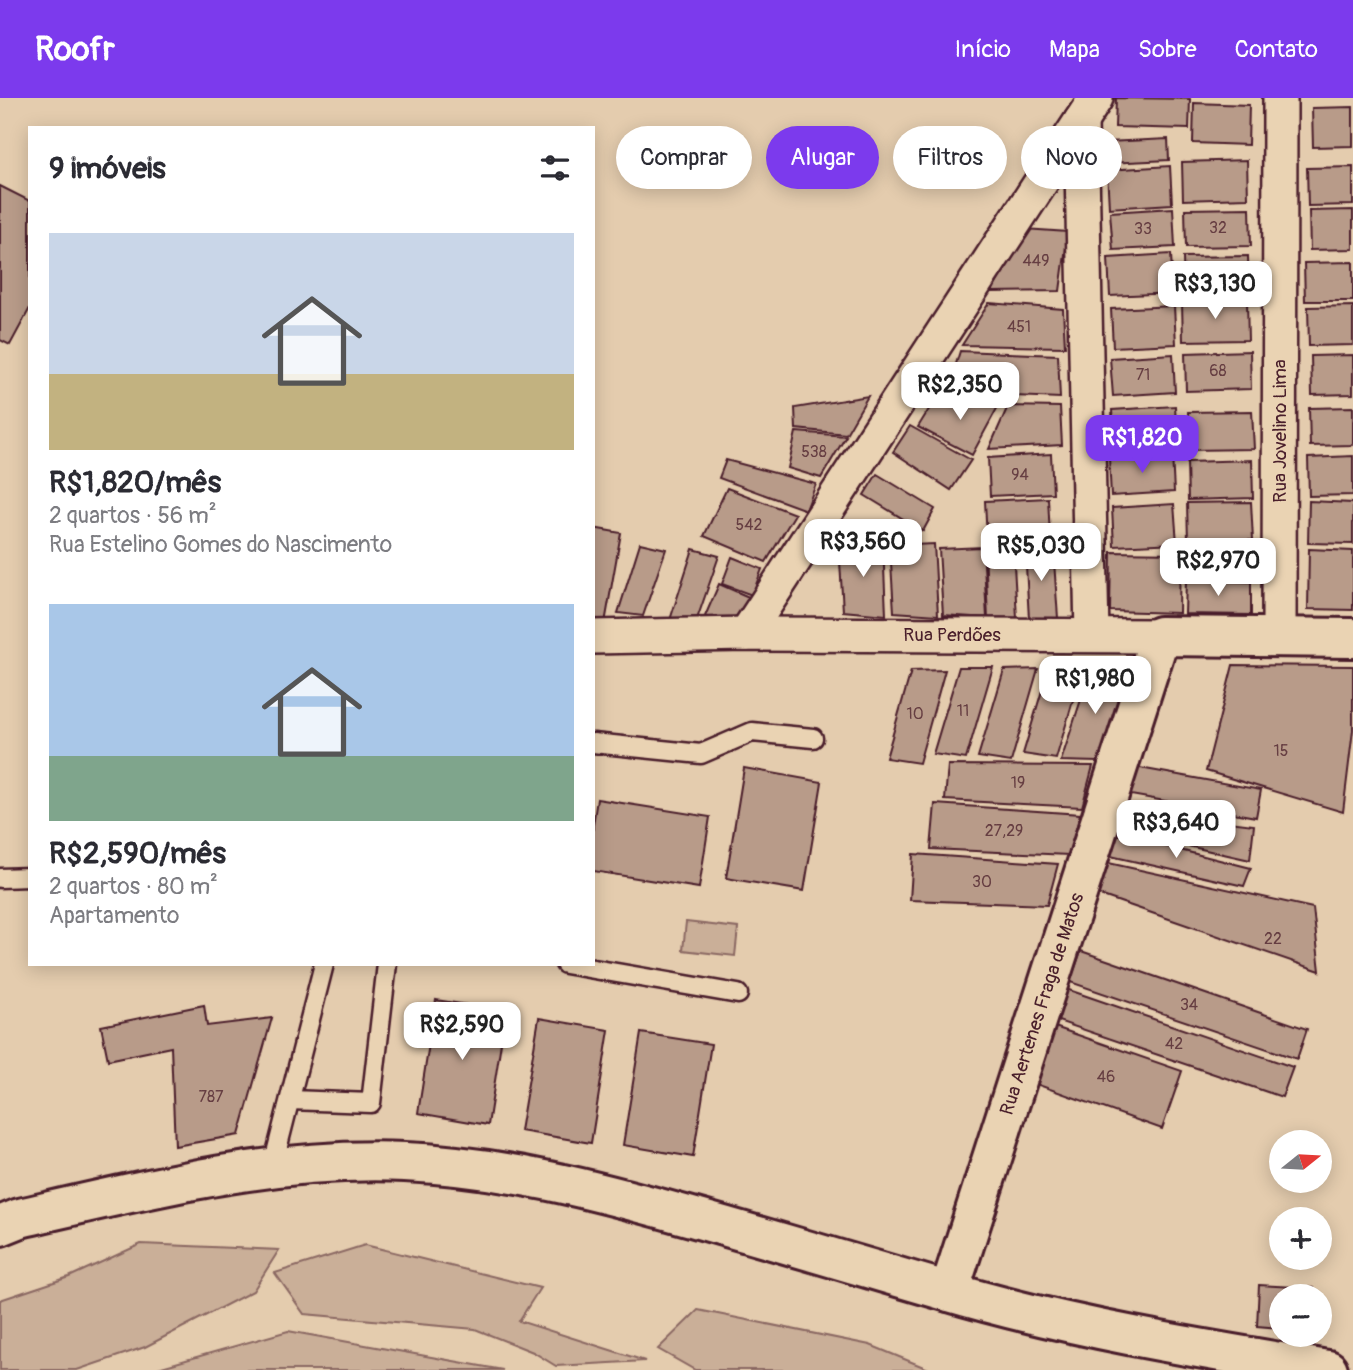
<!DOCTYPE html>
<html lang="pt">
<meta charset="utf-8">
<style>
body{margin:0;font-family:Pangolin,sans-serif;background:#f2f2f3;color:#2b2b33;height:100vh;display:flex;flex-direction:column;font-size:26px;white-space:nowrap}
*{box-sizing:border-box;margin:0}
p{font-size:23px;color:#7c7c81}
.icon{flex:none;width:38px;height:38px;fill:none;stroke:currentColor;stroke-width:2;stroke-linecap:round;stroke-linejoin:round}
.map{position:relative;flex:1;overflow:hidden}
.drawer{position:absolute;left:28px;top:28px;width:567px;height:840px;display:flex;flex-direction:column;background:#fff;border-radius:0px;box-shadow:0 4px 18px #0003}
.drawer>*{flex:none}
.top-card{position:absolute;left:616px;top:28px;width:632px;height:63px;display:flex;gap:14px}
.needle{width:46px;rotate:72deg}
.fabs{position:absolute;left:1269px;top:1032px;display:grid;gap:14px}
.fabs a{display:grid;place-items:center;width:63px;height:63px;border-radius:50%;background:#fff;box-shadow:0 4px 18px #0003;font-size:35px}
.price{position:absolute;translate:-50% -60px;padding:0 16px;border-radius:14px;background:#fff;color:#222;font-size:23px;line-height:46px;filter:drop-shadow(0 2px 4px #0008)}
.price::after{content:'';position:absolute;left:50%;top:42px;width:21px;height:16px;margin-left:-10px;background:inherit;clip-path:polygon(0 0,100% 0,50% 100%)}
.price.active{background:#7c3aed;color:#fff}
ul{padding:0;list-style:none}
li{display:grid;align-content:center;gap:14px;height:371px;padding:0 21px}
li span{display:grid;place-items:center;height:217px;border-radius:0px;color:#555}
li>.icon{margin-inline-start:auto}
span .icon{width:126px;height:126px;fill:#fffc;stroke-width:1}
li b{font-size:30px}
h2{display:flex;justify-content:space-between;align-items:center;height:84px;padding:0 21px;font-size:30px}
.chip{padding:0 24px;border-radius:32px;background:#fff;box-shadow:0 4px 18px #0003;font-size:24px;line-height:63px}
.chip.active{background:#7c3aed;color:#fff}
header{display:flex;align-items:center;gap:42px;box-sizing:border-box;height:98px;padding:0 35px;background:#7c3aed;color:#fff}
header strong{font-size:33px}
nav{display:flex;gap:38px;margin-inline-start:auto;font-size:24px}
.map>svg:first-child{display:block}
.green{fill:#caaf98;stroke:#8a6762;stroke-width:2}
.building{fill:#b89b89;stroke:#4a1f2b;stroke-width:2}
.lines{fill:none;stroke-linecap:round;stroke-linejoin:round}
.service-casing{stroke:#4a1f2b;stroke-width:23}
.minor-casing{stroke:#4a1f2b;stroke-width:38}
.tertiary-casing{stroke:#4a1f2b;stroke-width:44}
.secondary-casing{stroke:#4a1f2b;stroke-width:44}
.service{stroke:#ead3b3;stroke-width:18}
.minor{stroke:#ead3b3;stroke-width:33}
.tertiary{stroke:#ead3b3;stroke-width:38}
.secondary{stroke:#ead3b3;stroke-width:38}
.labels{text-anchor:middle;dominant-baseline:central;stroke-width:5;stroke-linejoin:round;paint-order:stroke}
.number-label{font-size:16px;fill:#663e42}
.street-label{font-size:19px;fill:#4a1f2b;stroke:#ead3b3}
</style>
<header>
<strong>Roofr</strong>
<nav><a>Início</a><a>Mapa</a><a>Sobre</a><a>Contato</a></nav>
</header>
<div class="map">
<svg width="1353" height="1272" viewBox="0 0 1353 1272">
<rect width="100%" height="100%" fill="#e4ccae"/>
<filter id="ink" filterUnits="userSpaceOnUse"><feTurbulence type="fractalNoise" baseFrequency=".0143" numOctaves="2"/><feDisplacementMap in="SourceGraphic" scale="14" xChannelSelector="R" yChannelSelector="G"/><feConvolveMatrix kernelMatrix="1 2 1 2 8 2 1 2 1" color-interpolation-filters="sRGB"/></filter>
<g filter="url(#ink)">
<!-- green -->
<g class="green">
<path d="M686,824L738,830L735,858L683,852Z"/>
<path d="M141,1146L279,1152L253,1193L145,1249L77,1272H0V1202L69,1179Z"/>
<path d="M365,1147L540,1190L519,1223L645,1263L556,1268L533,1254L475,1231L304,1216L275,1175Z"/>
<path d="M698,1212L870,1247L931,1272H695L658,1251Z"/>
<path d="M288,1233L503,1272H151Z"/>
</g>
<!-- building -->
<g class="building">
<path d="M1116,0L1190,1L1189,31L1115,29Z"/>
<path d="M1194,5L1249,7L1248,47L1193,45Z"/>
<path d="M1353,9V48L1313,49L1312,10Z"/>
<path d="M1168,41L1169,62L1108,65L1107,44Z"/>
<path d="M1247,62L1248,100L1183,102L1182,64Z"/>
<path d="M1170,68L1172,106L1109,110L1107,72Z"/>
<path d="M1353,69V107L1308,108L1307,70Z"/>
<path d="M0,88L30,103V210L10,247L0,242Z"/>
<path d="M1173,110L1175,149L1113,152L1110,114Z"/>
<path d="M1250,110L1251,148L1186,149L1185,111Z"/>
<path d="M1353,112V151L1310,152L1309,113Z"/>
<path d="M1024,131L1068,134L1060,193L992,194Z"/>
<path d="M1171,156L1173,195L1110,198L1108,160Z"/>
<path d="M1248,158L1249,196L1184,198L1183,159Z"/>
<path d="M1353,164V203H1305L1304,165Z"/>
<path d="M1247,203L1248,242L1183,243L1182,205Z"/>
<path d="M989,205L1063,211L1065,249L962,247Z"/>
<path d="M1174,208L1176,246L1113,249L1111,211Z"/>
<path d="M1353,208V247L1309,248L1308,209Z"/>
<path d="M960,253L1058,257L1060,300L947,295Z"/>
<path d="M1250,253L1251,291L1186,293L1185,255Z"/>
<path d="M1173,256L1175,294L1113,298L1110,260Z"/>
<path d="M1353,257V296L1312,297L1311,258Z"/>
<path d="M868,298L846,336L796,331L795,310Z"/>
<path d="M934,303H1001L972,357L918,329Z"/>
<path d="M1008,308L1060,309L1062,347L989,351Z"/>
<path d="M1175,308L1177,347L1114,350L1112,312Z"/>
<path d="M1353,309V347L1310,348L1309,310Z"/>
<path d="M1252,313L1254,351L1189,352L1188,314Z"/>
<path d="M910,328L971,362L951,392L893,354Z"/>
<path d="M796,334L846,338L821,380L788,370Z"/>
<path d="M1051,356L1053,395L990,398L988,360Z"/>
<path d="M1172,356L1174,394L1111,398L1109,360Z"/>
<path d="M1353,358V397L1309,398L1308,360Z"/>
<path d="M726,362L816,386L806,412L719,380Z"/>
<path d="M1252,362L1253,400L1188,402L1187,364Z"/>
<path d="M877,376L935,411L923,433L864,397Z"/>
<path d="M727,390L795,416L766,464L704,438Z"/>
<path d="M1048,400L1050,438L987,441L985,403Z"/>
<path d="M1309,403L1353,405V446L1308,445Z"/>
<path d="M1251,404L1253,442L1188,443L1187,405Z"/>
<path d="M1174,406L1177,445L1114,448L1112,410Z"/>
<path d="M593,430L621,435L605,525L593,523Z"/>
<path d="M640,445L666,451L643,518L618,515Z"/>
<path d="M883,446L886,517L843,513L839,447Z"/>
<path d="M934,446L938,517L894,514L890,448Z"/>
<path d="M983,449L987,520L943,517L939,451Z"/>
<path d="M1013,449L1017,520L988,522L985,450Z"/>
<path d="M1053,449L1058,520L1029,521L1025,450Z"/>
<path d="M1184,449H1250V478H1185Z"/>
<path d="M693,451L719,458L696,524L670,522Z"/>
<path d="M1309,451L1353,453V512L1308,511Z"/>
<path d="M1111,454L1180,455L1179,515L1110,513Z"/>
<path d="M732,459L762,471L752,497L722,486Z"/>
<path d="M1186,482L1251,484V517L1185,516Z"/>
<path d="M719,486L751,500L733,526L703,523Z"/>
<path d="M1233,567L1353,568V632L1343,714L1206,673Z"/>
<path d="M1083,568L1056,661L1023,656L1049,569Z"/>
<path d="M959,569H993L966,661L933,656Z"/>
<path d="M1038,571L1011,664L978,659L1004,572Z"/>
<path d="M1091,571L1129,575L1098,664L1061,663Z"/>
<path d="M945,572L919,665L886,660L911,573Z"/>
<path d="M948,667L1093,668L1082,709L945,702Z"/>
<path d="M1129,668L1261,692L1256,719L1125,696Z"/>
<path d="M744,670L822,684L804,793L726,780Z"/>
<path d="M597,701L710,719L699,790L593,773V727Z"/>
<path d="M935,706L1080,716L1069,757L931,751Z"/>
<path d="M1124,711L1254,727L1250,762L1117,732Z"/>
<path d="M1113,735L1251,770L1244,788L1106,757Z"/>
<path d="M913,756L1058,766L1047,807L910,802Z"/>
<path d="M1104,764L1313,810L1320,873L1094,795Z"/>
<path d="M1081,853L1307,931L1297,961L1070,884Z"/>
<path d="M1066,891L1293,969L1282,999L1055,922Z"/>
<path d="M436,902L506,913L488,1027L418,1015Z"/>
<path d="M204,907L207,928L272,920L239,1037L175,1048L171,949L108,962L101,928Z"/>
<path d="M539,920L609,932L591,1045L520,1033Z"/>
<path d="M1049,927L1182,973L1162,1031L1030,984Z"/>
<path d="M641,935L711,946L693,1059L623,1047Z"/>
<path d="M1259,1187L1313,1190V1199H1281V1230L1257,1228Z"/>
</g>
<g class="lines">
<defs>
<g id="service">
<path d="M593,645L701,656L752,634L813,640"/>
<path d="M0,780L30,779"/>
<path d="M565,866L738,896"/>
<path d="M290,1002L371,1005L387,866"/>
<path d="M272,1071L324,866"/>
</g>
<g id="minor">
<path d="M1081,23L1092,537"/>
<path d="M746,536L1096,0"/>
<path d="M593,539L746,536L1160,538"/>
<path d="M1279,540L1280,0"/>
</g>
<path id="tertiary" d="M949,1194L1160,538L1353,540"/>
<path id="secondary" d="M0,1128L20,1120C146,1091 274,1058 405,1064C502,1068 595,1092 688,1118C774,1142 860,1168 946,1193C1071,1230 1200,1251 1328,1272"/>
</defs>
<!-- service casing -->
<use href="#service" class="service-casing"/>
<!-- minor casing -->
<use href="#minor" class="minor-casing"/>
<!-- tertiary casing -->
<use href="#tertiary" class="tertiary-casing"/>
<!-- secondary casing -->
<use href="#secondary" class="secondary-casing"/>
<!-- service -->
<use href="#service" class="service"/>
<!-- minor -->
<use href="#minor" class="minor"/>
<!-- tertiary -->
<use href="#tertiary" class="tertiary"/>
<!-- secondary -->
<use href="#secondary" class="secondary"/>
</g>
</g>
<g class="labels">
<!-- number labels -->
<g class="number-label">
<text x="1218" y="130">32</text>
<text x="1143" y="131">33</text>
<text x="1036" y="163">449</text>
<text x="1019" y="229">451</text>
<text x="1218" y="273">68</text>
<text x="1143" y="277">71</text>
<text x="814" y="354">538</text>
<text x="1020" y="377">94</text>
<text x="749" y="427">542</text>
<text x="963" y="613">11</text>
<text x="915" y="616">10</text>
<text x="1281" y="653">15</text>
<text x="1018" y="685">19</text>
<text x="1004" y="733">27,29</text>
<text x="982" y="784">30</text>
<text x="1273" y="841">22</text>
<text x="1189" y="907">34</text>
<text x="1174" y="946">42</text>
<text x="1106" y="979">46</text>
<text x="211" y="999">787</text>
</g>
<!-- street labels -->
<g class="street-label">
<text transform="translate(1280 333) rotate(-90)">Rua Jovelino Lima</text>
<text x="952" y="537">Rua Perdões</text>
<text transform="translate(1042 906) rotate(-72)">Rua Aertenes Fraga de Matos</text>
</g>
</g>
</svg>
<div class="fabs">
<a><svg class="needle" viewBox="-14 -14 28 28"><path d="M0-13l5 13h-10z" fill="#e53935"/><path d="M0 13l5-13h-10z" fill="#7c7c81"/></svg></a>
<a>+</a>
<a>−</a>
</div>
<b class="price" style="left:1215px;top:223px">R$3,130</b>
<b class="price" style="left:960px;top:324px">R$2,350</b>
<b class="price active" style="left:1142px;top:377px">R$1,820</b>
<b class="price" style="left:863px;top:481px">R$3,560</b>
<b class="price" style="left:1041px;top:485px">R$5,030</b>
<b class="price" style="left:1218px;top:500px">R$2,970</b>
<b class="price" style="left:1095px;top:618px">R$1,980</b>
<b class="price" style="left:1176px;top:762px">R$3,640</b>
<b class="price" style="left:462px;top:964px">R$2,590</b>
<div class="top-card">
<a class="chip">Comprar</a>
<a class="chip active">Alugar</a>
<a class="chip">Filtros</a>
<a class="chip">Novo</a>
</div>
<section class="drawer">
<h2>9 imóveis<svg class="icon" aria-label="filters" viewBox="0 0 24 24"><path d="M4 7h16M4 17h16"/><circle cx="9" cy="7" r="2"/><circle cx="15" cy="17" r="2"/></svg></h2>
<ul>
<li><span style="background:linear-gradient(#c9d6e8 65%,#c2b280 0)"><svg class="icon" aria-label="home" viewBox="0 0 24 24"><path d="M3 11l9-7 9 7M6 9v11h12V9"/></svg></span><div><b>R$1,820/mês</b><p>2 quartos · 56 m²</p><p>Rua Estelino Gomes do Nascimento</p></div></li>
<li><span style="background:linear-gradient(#a9c7e8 70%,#7fa58c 0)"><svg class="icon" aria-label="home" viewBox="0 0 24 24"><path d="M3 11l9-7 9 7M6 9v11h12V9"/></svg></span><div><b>R$2,590/mês</b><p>2 quartos · 80 m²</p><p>Apartamento</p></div></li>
</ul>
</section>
</div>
